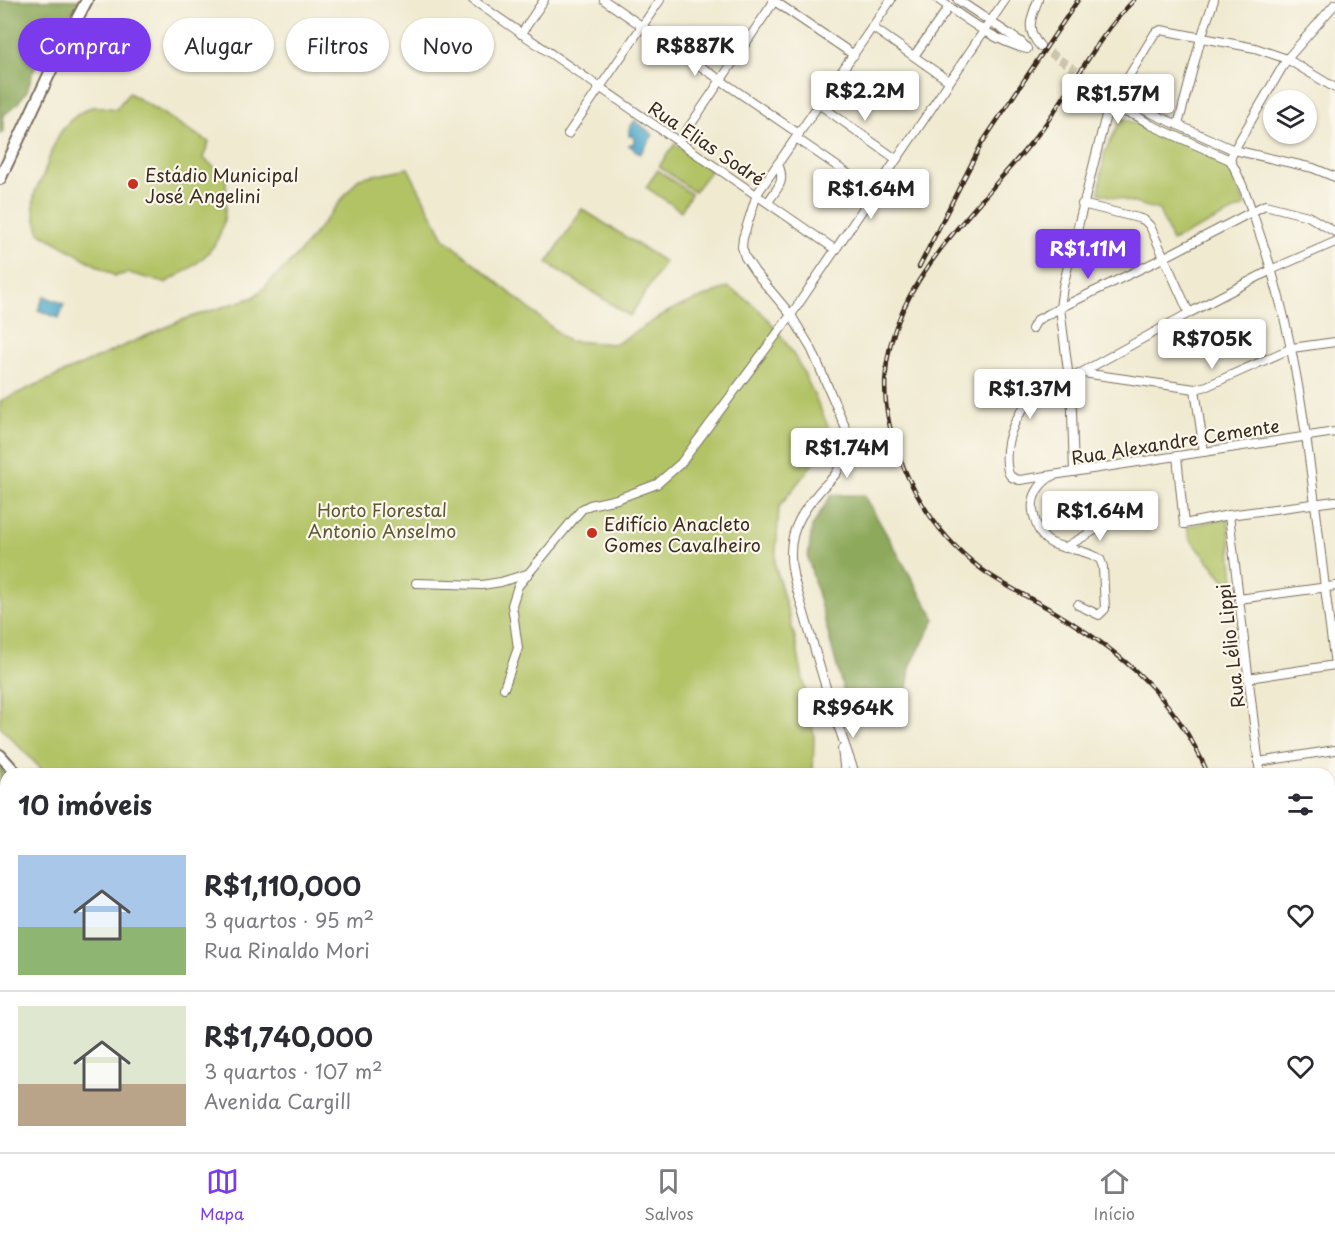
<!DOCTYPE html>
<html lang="pt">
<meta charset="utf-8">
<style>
body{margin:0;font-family:"Playpen Sans",sans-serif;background:#f2f2f3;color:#2b2b33;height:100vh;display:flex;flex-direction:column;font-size:22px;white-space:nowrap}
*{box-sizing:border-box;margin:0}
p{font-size:20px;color:#7c7c81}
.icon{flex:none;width:33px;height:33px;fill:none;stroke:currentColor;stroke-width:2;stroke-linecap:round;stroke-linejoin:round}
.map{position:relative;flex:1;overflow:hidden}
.sheet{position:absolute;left:0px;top:768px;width:1335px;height:384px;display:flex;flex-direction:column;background:#fff;border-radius:18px 18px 0 0;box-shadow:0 2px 4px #0004}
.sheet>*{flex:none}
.guide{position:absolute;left:18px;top:18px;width:600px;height:54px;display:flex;gap:12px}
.fabs{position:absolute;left:1263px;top:90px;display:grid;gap:12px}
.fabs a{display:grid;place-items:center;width:54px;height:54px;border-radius:50%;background:#fff;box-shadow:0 2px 4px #0004;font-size:30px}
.price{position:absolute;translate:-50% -51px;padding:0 14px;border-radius:6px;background:#fff;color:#222;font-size:20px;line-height:39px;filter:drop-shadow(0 2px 3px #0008)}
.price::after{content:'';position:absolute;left:50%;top:36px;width:18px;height:14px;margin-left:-9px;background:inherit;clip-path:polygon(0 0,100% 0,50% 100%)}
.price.current{background:#7c3aed;color:#fff}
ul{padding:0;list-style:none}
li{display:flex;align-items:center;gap:18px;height:150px;padding:0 18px}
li+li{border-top:2px solid #e1e1e2}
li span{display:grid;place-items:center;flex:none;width:168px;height:120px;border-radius:0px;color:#555}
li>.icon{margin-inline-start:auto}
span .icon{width:72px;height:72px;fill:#fffc;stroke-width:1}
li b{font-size:26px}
h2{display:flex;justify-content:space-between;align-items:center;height:72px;padding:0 18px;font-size:26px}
.tag{padding:0 21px;border-radius:27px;background:#fff;box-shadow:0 2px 4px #0004;font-size:21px;line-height:54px}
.tag.current{background:#7c3aed;color:#fff}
.menu{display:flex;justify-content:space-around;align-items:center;height:84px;border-top:2px solid #e1e1e2;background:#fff;font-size:16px;color:#7c7c81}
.menu a{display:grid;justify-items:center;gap:3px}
.menu .current{color:#7c3aed}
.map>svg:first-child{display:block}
.green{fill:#b2c366;stroke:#767642;stroke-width:1.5}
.forest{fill:#8da95b;stroke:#646a3c;stroke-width:1.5}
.water{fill:#48a6c7;stroke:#426872;stroke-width:1.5}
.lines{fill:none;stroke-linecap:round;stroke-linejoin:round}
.street-tunnel{stroke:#ccc4ad;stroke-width:8;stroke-dasharray:8 4;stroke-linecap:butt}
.street-casing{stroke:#7a6d5d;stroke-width:10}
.secondary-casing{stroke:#7a6d5d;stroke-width:14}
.street{stroke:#fff;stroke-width:8}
.secondary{stroke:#fff;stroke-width:10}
.rail-casing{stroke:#3b2a1e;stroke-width:4.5}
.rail{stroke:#fbf7ec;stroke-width:2;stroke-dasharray:7;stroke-linecap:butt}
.poi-dot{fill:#c8321e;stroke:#fbf7ec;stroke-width:2}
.labels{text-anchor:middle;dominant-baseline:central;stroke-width:4.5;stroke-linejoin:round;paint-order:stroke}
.street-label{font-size:18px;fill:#3b2a1e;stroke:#fbf7ec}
.poi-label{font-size:18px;fill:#3b2a1e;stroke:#fbf7ec;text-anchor:start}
.park-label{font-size:18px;fill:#5f5834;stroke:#fbf7ec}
</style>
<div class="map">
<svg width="1335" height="1152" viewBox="0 0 1335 1152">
<rect width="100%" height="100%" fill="#fbf7ec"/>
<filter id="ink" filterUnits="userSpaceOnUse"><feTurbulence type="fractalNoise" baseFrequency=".0167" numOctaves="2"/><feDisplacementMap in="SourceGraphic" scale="12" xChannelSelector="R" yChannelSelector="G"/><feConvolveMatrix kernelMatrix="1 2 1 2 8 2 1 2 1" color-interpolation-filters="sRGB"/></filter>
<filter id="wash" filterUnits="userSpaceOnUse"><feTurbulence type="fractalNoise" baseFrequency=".008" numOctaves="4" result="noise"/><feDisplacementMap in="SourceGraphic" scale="24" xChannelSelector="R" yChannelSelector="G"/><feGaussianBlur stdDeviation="1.35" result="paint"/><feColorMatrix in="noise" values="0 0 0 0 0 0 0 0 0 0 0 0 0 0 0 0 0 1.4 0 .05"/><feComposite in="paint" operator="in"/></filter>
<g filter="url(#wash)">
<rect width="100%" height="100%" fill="#f0ead1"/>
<!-- green -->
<g class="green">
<path d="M129,93L209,142L203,158L226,176C228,236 219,254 165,283L129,273L115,276L40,233C36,221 31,205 35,192C38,184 43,178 45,171C53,143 61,121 89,108C96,105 108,108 116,109Z"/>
<path d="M1122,118L1207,152L1228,163L1245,206L1172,241L1159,210L1099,193L1104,154Z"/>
<path d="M675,144L711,170L694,192L659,166Z"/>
<path d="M408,168L444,238L568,341L616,344L671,310L728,287C738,294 749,300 758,309C795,344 813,392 833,438L779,507L775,565L795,638L814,736L813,774H46L0,727V401L182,320L254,297L295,258L359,178Z"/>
<path d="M658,170L691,194L681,211L646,187Z"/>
<path d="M582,209L665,262L630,316L547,263Z"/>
<path d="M1228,518L1235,590L1232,589L1190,539L1187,526Z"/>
<path d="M1335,828V967H1329V829Z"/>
<path d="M492,1146H679L677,1152H521Z"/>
</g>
<!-- forest -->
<g class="forest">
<path d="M0,0H80L43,52L32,74L27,91L17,104L3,116V132L0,134Z"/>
<path d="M831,495H864L935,619L910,667L903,725L863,689L847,704L808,558L812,527Z"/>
<path d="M0,767L9,774H6V1014L0,1015Z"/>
<path d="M155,1146H350L381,1152H159Z"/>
</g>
<!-- water -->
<g class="water">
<path d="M635,120L653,135L640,154L629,145L634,143V140L633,136H629V129Z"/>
<path d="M44,296L64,304L59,318L38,310Z"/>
</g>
</g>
<g filter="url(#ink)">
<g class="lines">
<!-- street-tunnel -->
<path class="street-tunnel" d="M1040,46L1094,83"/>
<defs>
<g id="street">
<path d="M473,0L836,250"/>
<path d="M604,0L799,134"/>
<path d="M773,0L854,55"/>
<path d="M939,0C966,19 994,41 1027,49"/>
<path d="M958,0L1021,42L1026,47"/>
<path d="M1038,0C1031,19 1025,29 1040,46"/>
<path d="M1335,4L1287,59L1234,150L1230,160C1243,183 1251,208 1259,232C1308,370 1314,520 1335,664"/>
<path d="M872,27L949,81"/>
<path d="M521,34L544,0"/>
<path d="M914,56L949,7"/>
<path d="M1094,83L1137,116L1151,125L1230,160"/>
<path d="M1113,96L1234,150L1313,168L1335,177"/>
<path d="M1115,99L1155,33L1161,30L1255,48L1287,59L1335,88"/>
<path d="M820,105L896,159"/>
<path d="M1178,125L1201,38L1214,0"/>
<path d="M568,134L660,0"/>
<path d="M796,138L854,178"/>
<path d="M679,142L775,0"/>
<path d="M768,202C778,187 786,182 778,164"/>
<path d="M1082,204L1138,218L1144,220L1150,226L1189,313"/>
<path d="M1032,329L1037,320L1060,308L1165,257L1265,205L1308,216L1335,232"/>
<path d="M1068,371L1060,308L1063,286L1108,107L1137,116"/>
<path d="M1083,373L1195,389L1207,386L1292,348L1335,342"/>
<path d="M1077,375L1189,313L1273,269L1335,242"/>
<path d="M1065,378C1057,381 1046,384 1040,390C1018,410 1004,436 1007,465C1008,475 1010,478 1020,480L1335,432"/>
<path d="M1071,382L1074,472"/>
<path d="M1195,389L1204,452"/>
<path d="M1177,456L1184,524L1229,515L1335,501"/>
<path d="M1052,476C1040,483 1031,496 1033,511C1041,559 1070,540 1100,559L1103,567L1105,609L1099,615L1078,605"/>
<path d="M1229,515L1260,774"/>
<path d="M1064,548L1095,530L1115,509"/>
<path d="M416,583L482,585L501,582L527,574"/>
<path d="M1239,599L1335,586"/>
<path d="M1248,678L1335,665"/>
<path d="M504,688L518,648L512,605L518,586L582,509L590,505L617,499L657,484L681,463L791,315L1005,0"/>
<path d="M842,749L845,774"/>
<path d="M1258,762L1335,750"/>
<path d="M855,774L832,708L795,583C785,545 793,522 818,493C824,485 832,480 837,472C843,461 846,448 849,436L812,350L791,315L755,272L745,257L742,247L743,238L757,194L891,0"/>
<path d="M1329,824L1335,823"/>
<path d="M1329,1086H1335"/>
<path d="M144,1146L149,1152"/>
<path d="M700,1146V1152"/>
</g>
<g id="secondary">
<path d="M0,179L62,47L87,0"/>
<path d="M0,755L17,774"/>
<path d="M385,1146L415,1152"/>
</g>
</defs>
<!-- street casing -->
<use href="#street" class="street-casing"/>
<!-- secondary casing -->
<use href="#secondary" class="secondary-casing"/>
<!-- street -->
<use href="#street" class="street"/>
<!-- secondary -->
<use href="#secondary" class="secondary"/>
<defs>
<g id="rail">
<path d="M1134,0C1094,40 1070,94 1035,138C957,235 843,321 901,461C918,504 943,540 980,568C1002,585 1029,597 1053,611C1123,653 1176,698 1208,774"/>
<path d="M919,267L982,143L1078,0"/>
<path d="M1328,1146L1333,1152"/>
</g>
</defs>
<!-- rail casing -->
<use href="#rail" class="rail-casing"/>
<!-- rail -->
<use href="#rail" class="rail"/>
</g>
</g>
<!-- markers -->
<g class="poi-dot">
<circle cx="133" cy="184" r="6"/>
<circle cx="592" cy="533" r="6"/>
</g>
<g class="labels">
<!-- street labels -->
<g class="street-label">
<text transform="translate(707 143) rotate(34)">Rua Elias Sodré</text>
<text transform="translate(1175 441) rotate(-9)">Rua Alexandre Cemente</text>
<text transform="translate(1230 646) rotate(-97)">Rua Lélio Lippi</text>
</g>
<!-- poi labels -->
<g class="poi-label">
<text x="145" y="174">Estádio Municipal<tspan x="145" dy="21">José Angelini</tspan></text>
<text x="604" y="523">Edifício Anacleto<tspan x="604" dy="21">Gomes Cavalheiro</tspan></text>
</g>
<!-- park labels -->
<g class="park-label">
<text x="382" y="509">Horto Florestal<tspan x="382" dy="21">Antonio Anselmo</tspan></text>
</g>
</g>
</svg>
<div class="fabs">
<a><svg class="icon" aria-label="layers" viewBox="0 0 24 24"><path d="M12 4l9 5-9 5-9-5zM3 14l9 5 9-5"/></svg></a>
</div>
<b class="price" style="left:695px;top:77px">R$887K</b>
<b class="price" style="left:865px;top:122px">R$2.2M</b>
<b class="price" style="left:1118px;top:125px">R$1.57M</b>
<b class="price" style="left:871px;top:220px">R$1.64M</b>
<b class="price current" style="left:1088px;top:280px">R$1.11M</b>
<b class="price" style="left:1212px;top:370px">R$705K</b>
<b class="price" style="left:1030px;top:420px">R$1.37M</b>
<b class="price" style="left:847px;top:479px">R$1.74M</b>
<b class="price" style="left:1100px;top:542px">R$1.64M</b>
<b class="price" style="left:853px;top:739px">R$964K</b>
<div class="guide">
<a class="tag current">Comprar</a>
<a class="tag">Alugar</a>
<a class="tag">Filtros</a>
<a class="tag">Novo</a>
</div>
<section class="sheet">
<h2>10 imóveis<svg class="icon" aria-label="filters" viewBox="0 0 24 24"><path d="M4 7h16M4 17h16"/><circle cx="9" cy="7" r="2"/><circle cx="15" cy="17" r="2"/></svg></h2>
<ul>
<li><span style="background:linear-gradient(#a9c7e8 60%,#8fb573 0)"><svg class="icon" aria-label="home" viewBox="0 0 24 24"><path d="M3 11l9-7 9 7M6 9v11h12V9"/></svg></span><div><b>R$1,110,000</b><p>3 quartos · 95 m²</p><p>Rua Rinaldo Mori</p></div><svg class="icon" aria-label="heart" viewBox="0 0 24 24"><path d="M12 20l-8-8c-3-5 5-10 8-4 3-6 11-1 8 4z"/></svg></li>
<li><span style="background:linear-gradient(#dfe7d0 65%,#b9a48a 0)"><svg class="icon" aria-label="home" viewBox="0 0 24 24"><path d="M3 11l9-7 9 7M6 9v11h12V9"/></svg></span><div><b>R$1,740,000</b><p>3 quartos · 107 m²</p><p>Avenida Cargill</p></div><svg class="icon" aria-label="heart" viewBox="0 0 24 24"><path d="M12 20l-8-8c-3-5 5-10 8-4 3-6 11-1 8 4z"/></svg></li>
</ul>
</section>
</div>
<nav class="menu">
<a class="current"><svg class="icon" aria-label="map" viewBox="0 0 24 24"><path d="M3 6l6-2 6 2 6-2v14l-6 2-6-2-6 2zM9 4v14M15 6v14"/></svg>Mapa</a>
<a><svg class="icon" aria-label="saved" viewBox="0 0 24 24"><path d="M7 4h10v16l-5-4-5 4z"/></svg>Salvos</a>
<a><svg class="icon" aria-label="home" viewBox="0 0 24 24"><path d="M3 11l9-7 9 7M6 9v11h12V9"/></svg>Início</a>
</nav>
